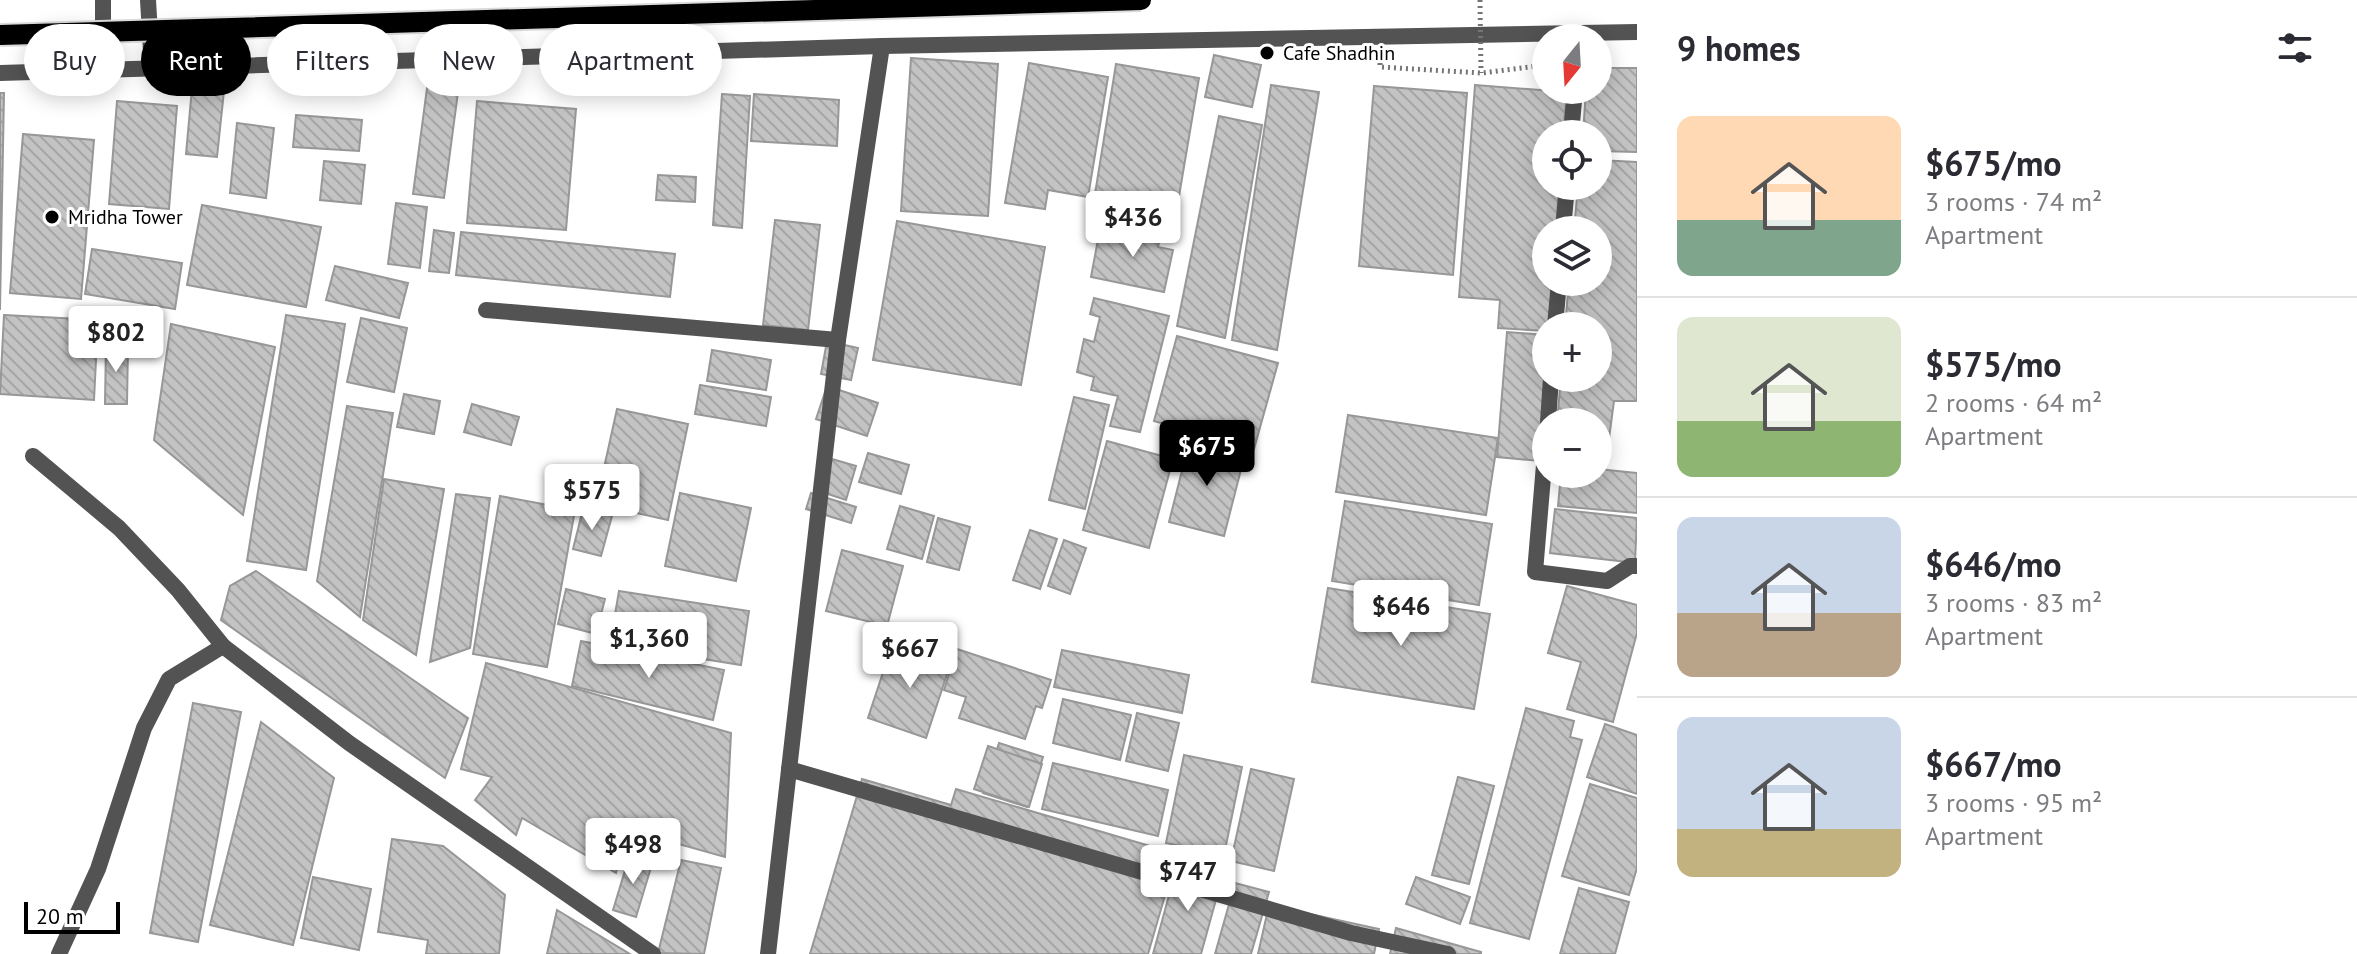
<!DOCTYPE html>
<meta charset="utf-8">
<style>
body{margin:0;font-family:"PT Sans",sans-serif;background:#f7f7f7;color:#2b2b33;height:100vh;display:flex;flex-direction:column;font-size:30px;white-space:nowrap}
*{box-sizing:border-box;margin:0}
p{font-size:26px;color:#7c7c81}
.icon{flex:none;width:44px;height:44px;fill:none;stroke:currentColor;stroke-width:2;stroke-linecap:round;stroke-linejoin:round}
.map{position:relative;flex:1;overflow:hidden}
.side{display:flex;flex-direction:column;background:#fff;width:720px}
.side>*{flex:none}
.banner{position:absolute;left:24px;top:24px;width:760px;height:72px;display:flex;gap:16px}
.needle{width:52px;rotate:198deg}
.tools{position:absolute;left:1532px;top:24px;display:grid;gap:16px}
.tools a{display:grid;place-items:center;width:80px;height:80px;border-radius:50%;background:#fff;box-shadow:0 4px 20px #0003;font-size:40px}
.scale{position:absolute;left:24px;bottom:20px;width:96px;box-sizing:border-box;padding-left:8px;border:4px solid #000;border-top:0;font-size:22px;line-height:28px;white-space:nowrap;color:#000;-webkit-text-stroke:6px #fff;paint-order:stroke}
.price{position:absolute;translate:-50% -68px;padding:0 18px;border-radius:8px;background:#fff;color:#222;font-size:26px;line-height:52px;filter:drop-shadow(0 2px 4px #0008)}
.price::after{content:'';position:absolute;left:50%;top:48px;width:24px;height:18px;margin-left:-12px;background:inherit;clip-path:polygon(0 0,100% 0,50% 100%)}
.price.on{background:#000;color:#fff}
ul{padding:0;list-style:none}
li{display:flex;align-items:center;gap:24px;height:200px;padding:0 40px}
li+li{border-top:2px solid #e1e1e2}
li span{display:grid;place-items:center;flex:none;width:224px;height:160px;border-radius:16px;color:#555}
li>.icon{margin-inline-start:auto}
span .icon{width:96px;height:96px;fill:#fffc;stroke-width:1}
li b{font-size:34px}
h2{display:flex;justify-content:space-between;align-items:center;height:96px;padding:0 40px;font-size:34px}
.pill{padding:0 28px;border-radius:36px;background:#fff;box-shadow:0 4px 20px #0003;font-size:28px;line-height:72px}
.pill.on{background:#000;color:#fff}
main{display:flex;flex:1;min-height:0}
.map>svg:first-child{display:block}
.building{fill:url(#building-back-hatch);stroke:#979797;stroke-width:2}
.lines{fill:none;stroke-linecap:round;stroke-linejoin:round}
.path{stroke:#757575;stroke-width:5;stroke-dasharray:2 4;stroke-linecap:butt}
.street{stroke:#535353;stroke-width:16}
.primary-bridge-casing{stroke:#dbdbdb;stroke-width:24;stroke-linecap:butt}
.path-bridge{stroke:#757575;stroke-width:5;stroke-dasharray:2 4;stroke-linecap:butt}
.primary-bridge{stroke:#000;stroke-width:20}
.poi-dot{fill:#000;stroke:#fff;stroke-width:3}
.labels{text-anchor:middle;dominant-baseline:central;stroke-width:6;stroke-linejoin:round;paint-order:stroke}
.poi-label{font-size:20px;fill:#000;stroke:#fff;text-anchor:start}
</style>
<main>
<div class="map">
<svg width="1637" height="954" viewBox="0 0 1637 954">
<defs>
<pattern id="building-back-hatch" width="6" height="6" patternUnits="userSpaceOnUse" patternTransform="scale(2)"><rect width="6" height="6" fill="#c3c3c3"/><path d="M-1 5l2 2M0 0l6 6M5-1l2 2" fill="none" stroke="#a6a6a6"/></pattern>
</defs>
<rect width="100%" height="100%" fill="#fff"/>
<!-- building -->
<g class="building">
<path d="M1214,55L1261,65L1252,107L1205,97Z"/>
<path d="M911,58L998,64L988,216L901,211Z"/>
<path d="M1029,63L1108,77L1088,197L1048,190L1045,209L1005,203Z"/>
<path d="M1116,64L1199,78L1177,208L1095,194Z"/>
<path d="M1598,68H1637V152L1598,151V134H1583L1586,90H1598Z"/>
<path d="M1271,85L1319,92L1277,350L1232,340Z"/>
<path d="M1475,85L1567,92L1563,134H1546V186H1559L1556,230H1546V282H1552L1549,326H1546V331L1498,328L1500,300L1459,297Z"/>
<path d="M1374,86L1467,93L1453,275L1359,266Z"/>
<path d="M192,88L224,91L217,157L186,154Z"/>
<path d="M427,88L458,92L444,198L413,194Z"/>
<path d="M0,93H4L0,310Z"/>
<path d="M722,94L750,96L742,228L713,225Z"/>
<path d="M754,94L839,100L837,146L751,141Z"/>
<path d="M117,101L177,106L169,209L109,204Z"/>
<path d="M477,101L576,109L566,230L467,223Z"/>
<path d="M296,115L362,120L359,151L293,147Z"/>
<path d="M1219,116L1262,125L1225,338L1177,326Z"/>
<path d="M237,123L274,128L266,198L230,193Z"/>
<path d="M23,134L94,140L81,299L10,293Z"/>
<path d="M1598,160L1637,162V401H1614L1608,446L1598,443V422H1557L1561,378H1598V326H1565L1569,282H1598V230H1574L1578,186H1598Z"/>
<path d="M324,161L365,165L361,204L320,200Z"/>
<path d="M658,175L696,177L695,202L656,200Z"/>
<path d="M396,203L427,207L420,268L388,264Z"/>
<path d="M202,205L321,227L306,307L187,285Z"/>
<path d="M775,220L820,225L808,330L763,325Z"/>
<path d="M897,221L1045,247L1021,385L873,360Z"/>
<path d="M1116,224L1161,233L1158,247L1173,250L1164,292L1091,277L1099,234L1114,237Z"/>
<path d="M434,230L454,233L449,273L429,271Z"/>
<path d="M461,232L675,254L670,297L456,275Z"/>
<path d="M92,249L182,263L175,309L85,294Z"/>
<path d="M335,266L408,283L399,318L326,300Z"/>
<path d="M1094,298L1169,316L1140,432L1110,426L1118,396L1091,390L1094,377L1077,372L1084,339L1094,342L1100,317L1090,314Z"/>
<path d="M4,315L98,320L94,400L0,394Z"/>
<path d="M286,315L345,324L306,570L247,561Z"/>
<path d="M361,318L407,328L394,392L347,382Z"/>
<path d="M171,324L275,347L243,515L154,440Z"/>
<path d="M1507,332L1546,335L1547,378L1540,461L1497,457Z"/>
<path d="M1177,336L1278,363L1254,449L1154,421Z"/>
<path d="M827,341L858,348L851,380L821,374Z"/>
<path d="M106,344L128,345L127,404H105Z"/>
<path d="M712,350L771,360L766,390L707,381Z"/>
<path d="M700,385L771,397L766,426L695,414Z"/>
<path d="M827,386L878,403L867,436L816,419Z"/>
<path d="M404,394L440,401L434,434L397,427Z"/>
<path d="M1074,397L1109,405L1085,509L1049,500Z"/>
<path d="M472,404L519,417L511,445L464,432Z"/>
<path d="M347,406L393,413L360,617L317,581Z"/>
<path d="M617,409L688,424L668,520L596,504Z"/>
<path d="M1348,415L1498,438L1486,515L1336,492Z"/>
<path d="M1190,439L1245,454L1224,536L1169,522Z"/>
<path d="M1107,441L1173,459L1149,548L1083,530Z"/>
<path d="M868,453L909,465L901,494L859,482Z"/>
<path d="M832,459L856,466L846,500L822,492Z"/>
<path d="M1598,469L1637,473V513L1558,506L1561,474H1598Z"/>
<path d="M384,479L444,489L416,655L363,620Z"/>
<path d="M680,493L751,508L736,581L665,566Z"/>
<path d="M811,493L856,507L851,523L806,509Z"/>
<path d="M456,494L490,498L470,648L430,662Z"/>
<path d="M500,496L575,510L547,667L473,654Z"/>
<path d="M1345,501L1492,524L1479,605L1332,581Z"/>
<path d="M900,506L934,516L922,559L887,549Z"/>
<path d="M583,509L612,516L601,556L573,549Z"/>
<path d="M1555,509L1637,518L1635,563L1550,553Z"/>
<path d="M938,518L970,527L959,570L927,562Z"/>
<path d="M1030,530L1057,539L1040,589L1013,580Z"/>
<path d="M1064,540L1086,548L1070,594L1048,586Z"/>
<path d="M842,550L903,566L887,626L826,611Z"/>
<path d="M256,571L468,718L445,778L221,620L230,586Z"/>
<path d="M1567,586L1637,605V633L1613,722L1567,709L1581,662L1548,653Z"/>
<path d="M1328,588L1490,614L1474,709L1312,682Z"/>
<path d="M566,589L605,599L596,634L558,624Z"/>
<path d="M619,591L749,611L741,665L610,644Z"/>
<path d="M581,641L724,670L713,720L572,686Z"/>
<path d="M893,642L951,662L926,738L868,718Z"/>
<path d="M957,649L1051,680L1042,708L1036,706L1025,739L959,718L966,697L944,690Z"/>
<path d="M1062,650L1189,675L1182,713L1054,687Z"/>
<path d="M486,663L731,733L725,857L625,829L616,873L522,818L516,835L475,800L492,777L461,769Z"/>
<path d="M1063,699L1131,715L1120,760L1053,743Z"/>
<path d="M193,703L241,712L198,942L150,933Z"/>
<path d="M1526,708L1574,721L1570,737L1582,740L1529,939L1470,923Z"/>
<path d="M1137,713L1179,723L1168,771L1126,761Z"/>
<path d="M261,722L334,778L293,945L210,925Z"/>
<path d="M1605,724L1637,735V794L1587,777Z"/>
<path d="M999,743L1043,757L1027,807L983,793Z"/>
<path d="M988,746L1042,764L1029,807L974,789Z"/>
<path d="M1184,755L1242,767L1224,855L1166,843Z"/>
<path d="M1053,763L1168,790L1158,836L1042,809Z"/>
<path d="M1251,769L1294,779L1274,871L1231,861Z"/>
<path d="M1458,777L1494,786L1469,884L1432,875Z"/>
<path d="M862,779L951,805L956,789L1177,854L1148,954H810Z"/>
<path d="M1590,784L1637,798V868L1629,895L1562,876Z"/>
<path d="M392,839L443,846L505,895L499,954H426L428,940L378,932Z"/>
<path d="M630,854L653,861L636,917L613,910Z"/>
<path d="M681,860L721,868L704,954L658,953Z"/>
<path d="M1177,866L1222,878L1201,954H1153Z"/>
<path d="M313,877L371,889L359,950L301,938Z"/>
<path d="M1416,877L1470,897L1460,924L1406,904Z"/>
<path d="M1235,883L1269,892L1251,954H1215Z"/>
<path d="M1579,888L1629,902L1615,954H1560Z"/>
<path d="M1269,905L1379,929L1374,954H1258Z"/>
<path d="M557,910L630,954H547Z"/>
<path d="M1396,928L1481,952V954H1390Z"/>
</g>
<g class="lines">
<!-- path -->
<path class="path" d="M1380,57V67L1481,73L1546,65"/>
<!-- street -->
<g class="street">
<path d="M103,0V69"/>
<path d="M148,0L152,68"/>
<path d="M0,73L882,46L1637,32"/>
<path d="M1571,134L1575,90"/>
<path d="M1563,230L1567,186"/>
<path d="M486,310L838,340"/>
<path d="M1555,326L1559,282"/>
<path d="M1548,422L1551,378"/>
<path d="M1546,441L1535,572L1607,581L1630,566H1637"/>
<path d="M33,456L119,528L178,590L223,646L349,743L653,954"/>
<path d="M789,769L1351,933L1448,954"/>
<path d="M59,954L98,869L144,728L169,679L223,646"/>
<path d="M768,954L838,340L882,46"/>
</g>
<defs>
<path id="primary-bridge" d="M0,35L1141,0"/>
</defs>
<!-- primary-bridge casing -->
<use href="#primary-bridge" class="primary-bridge-casing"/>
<!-- path-bridge -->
<path class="path-bridge" d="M1480,0L1481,73"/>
<!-- primary-bridge -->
<use href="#primary-bridge" class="primary-bridge"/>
</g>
<!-- markers -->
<g class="poi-dot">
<circle cx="1267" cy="53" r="8"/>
<circle cx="52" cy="217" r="8"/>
</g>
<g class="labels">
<!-- poi labels -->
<g class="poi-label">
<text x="1283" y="53">Cafe Shadhin</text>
<text x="68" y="217">Mridha Tower</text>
</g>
</g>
</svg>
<div class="tools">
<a><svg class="needle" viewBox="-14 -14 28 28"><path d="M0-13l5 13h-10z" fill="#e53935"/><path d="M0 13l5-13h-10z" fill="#7c7c81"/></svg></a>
<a><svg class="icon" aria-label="locate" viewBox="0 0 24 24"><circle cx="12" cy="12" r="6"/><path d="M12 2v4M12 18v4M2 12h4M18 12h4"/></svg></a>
<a><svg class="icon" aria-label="layers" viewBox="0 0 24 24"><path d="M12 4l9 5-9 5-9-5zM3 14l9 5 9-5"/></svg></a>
<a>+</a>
<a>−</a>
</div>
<div class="scale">20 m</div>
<b class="price" style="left:1133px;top:259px">$436</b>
<b class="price" style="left:116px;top:374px">$802</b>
<b class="price on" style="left:1207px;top:488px">$675</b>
<b class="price" style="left:592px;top:532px">$575</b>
<b class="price" style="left:1401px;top:648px">$646</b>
<b class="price" style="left:649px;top:680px">$1,360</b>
<b class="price" style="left:910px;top:690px">$667</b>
<b class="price" style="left:633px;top:886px">$498</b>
<b class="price" style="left:1188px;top:913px">$747</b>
<div class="banner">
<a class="pill">Buy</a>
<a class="pill on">Rent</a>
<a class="pill">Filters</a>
<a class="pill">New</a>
<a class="pill">Apartment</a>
</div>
</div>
<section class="side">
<h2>9 homes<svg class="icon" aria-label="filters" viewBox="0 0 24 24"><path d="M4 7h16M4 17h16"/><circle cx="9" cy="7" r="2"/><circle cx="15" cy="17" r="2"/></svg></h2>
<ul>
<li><span style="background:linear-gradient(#ffd9b3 65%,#7fa58c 0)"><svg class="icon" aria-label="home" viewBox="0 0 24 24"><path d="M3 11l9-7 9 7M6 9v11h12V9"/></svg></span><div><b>$675/mo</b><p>3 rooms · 74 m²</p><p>Apartment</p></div></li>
<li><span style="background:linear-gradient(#dfe7d0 65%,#8fb573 0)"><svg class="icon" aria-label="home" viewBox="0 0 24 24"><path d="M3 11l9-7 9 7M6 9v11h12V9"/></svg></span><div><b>$575/mo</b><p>2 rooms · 64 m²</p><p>Apartment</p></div></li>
<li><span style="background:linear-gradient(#c9d6e8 60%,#b9a48a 0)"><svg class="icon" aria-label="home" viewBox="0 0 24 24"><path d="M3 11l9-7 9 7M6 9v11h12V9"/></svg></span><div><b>$646/mo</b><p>3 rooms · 83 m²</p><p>Apartment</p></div></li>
<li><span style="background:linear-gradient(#c9d6e8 70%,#c2b280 0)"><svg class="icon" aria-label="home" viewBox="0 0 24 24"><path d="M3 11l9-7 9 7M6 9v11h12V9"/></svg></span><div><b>$667/mo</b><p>3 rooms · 95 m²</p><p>Apartment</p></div></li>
</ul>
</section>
</main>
